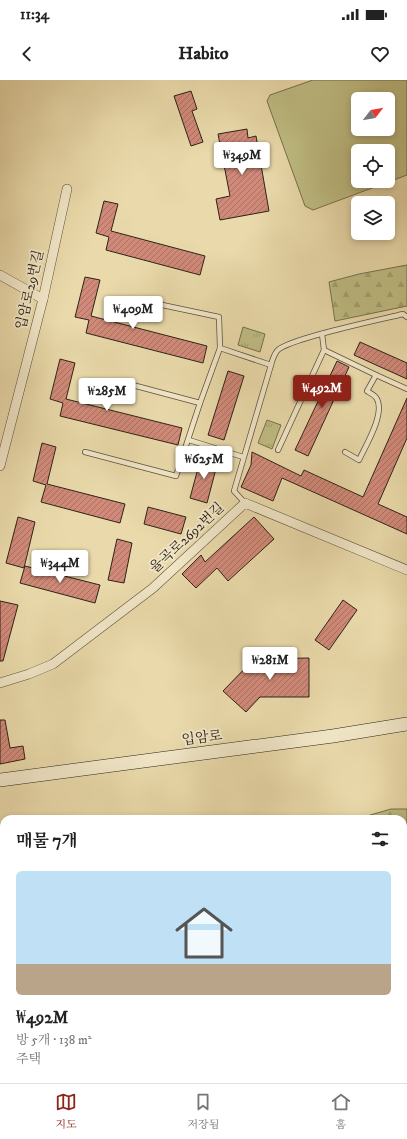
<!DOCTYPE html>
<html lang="ko">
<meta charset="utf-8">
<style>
body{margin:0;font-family:"IM FELL DW Pica","Noto Serif KR",serif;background:#f2f2f2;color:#222;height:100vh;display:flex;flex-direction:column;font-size:15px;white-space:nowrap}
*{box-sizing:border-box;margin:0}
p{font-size:13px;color:#767676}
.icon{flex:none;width:22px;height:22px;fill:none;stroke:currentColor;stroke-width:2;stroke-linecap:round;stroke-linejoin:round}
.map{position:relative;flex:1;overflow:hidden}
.side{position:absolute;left:0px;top:735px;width:407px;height:268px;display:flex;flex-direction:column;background:#fff;border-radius:12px 12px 0 0;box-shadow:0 2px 6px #0003}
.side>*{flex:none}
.needle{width:26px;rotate:59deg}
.controls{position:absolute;left:351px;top:12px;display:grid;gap:8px}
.controls a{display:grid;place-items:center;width:44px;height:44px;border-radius:6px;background:#fff;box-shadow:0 2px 6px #0003;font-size:20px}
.price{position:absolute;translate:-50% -34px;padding:0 9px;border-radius:4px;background:#fff;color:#222;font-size:13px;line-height:26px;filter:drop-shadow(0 1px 2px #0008)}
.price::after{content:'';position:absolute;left:50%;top:24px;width:12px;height:9px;margin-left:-6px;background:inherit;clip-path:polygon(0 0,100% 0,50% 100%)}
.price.active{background:#8f2418;color:#fff}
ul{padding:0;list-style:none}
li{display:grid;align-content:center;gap:8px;height:212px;padding:0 16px}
li span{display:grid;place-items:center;height:124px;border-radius:6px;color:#555}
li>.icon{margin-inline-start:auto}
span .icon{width:72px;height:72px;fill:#fffc;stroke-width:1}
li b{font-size:17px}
h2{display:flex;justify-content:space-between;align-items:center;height:48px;padding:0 16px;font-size:17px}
.status{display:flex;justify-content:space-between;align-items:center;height:28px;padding:0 20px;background:#fff;direction:ltr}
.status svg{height:11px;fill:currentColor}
header{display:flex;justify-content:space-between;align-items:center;height:52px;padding:0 16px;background:#fff;font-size:18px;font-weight:800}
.tab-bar{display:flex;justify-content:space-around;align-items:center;height:56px;border-top:1px solid #e0e0e0;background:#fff;font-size:11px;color:#767676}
.tab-bar a{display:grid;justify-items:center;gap:2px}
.tab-bar .active{color:#8f2418}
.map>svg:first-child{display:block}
.grass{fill:url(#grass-tufts);stroke:#76704e}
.forest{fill:url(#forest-firs);stroke:#76704e}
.pitch{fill:#bfbd83;stroke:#76704e;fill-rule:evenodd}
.building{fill:url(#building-hatch);stroke:#2c2318}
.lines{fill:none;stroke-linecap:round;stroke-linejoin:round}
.lane-casing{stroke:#5c513d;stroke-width:6}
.street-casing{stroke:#5c513d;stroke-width:10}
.secondary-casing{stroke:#2c2318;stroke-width:14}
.lane{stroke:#f1e7c8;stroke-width:4.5}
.street{stroke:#f1e7c8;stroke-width:9}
.secondary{stroke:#f1e7c8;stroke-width:13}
.labels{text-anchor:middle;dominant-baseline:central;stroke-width:4;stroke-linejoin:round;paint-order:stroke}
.street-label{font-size:14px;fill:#2c2318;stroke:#f1e7c8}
</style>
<div class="status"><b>11:34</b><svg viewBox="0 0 49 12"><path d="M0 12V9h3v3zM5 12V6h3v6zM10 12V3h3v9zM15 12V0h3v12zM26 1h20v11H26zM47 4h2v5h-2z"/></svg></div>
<header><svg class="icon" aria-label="back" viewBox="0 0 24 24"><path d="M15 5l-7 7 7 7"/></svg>Habito<svg class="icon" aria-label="heart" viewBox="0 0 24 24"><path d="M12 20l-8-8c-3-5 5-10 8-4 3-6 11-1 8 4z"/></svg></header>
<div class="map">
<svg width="407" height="1003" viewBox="0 0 407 1003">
<defs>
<pattern id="grass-tufts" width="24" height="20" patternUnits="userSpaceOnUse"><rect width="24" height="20" fill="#bfbd83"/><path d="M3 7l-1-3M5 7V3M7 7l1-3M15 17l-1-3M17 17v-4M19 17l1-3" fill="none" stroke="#a4a270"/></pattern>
<pattern id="forest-firs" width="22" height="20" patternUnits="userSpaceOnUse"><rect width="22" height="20" fill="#bfbd83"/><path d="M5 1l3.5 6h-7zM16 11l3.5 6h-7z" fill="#a4a270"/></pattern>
<pattern id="building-hatch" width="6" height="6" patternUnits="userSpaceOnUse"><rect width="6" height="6" fill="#d18a79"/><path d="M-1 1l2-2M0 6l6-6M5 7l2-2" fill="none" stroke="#aa7062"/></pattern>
</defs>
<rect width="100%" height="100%" fill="#eadaab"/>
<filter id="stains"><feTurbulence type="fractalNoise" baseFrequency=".005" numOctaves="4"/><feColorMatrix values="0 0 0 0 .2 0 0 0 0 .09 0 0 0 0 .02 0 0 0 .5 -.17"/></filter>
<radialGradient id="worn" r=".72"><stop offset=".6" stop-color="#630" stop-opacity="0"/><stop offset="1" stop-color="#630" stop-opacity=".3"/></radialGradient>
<!-- grass -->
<g class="grass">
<path d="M243,247L265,254L260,272L238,265Z"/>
<path d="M267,340L281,345L272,369L258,363Z"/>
</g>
<!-- forest -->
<g class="forest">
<path d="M407,185V226L335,241L329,202L359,194Z"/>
<path d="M391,729H407V1003H0V859L4,855L0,848V758L4,757V999H403V739L360,738Z"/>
</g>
<!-- pitch -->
<path class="pitch" d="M313,0H407V95L313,130L305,126L267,21L270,15ZM358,19H388V49H358ZM358,71H388V101H358Z"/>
<!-- building -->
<g class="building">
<path d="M191,11L197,29L192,31L203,62L191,66L174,16Z"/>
<path d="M247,49L248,58L256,56L269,131L220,140L216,119L230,116L218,54Z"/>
<path d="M104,121L118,124L111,151L205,176L200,195L106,170L109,157L96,153Z"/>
<path d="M85,197L100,200L91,236L207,266L203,283L86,253L89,240L75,237Z"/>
<path d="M360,262L407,283V299L354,275Z"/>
<path d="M60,279L75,283L66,319L182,348L178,365L60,336L63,323L50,319Z"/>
<path d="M337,281L349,287L308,376L295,370Z"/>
<path d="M228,291L244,296L224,360L208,355Z"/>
<path d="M407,318V358L378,424L407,437V454L282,398L273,421L241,407L251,385L252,372L301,396L304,390L363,417Z"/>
<path d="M42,363L56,367L47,404L125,424L120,443L41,422L46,405L33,401Z"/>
<path d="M201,377L218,381L207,423L190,418Z"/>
<path d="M148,427L186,437L181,454L144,444Z"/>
<path d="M18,437L35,442L24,488L6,483Z"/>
<path d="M254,437L274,459L228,501L217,488L196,508L182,494L201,475L205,482Z"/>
<path d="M117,459L132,463L124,503L108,500Z"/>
<path d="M25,486L100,505L95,523L20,503Z"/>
<path d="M343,520L357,530L329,570L315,560Z"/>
<path d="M0,521L18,525L3,581H0Z"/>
<path d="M309,578V617H260L246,632L223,611L254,579Z"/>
<path d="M0,640H5L10,668L23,666L25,679L0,684Z"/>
</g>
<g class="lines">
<defs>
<g id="lane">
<path d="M134,219L219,237L220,268L271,285"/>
<path d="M324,270L376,295"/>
<path d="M125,303L200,323L220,268"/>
<path d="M189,360L243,377"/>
<path d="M278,370L324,270L322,254"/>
<path d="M85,372L176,396L200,323"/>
<path d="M345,372L359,380C366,365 385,334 377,319C375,315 370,313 367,311L376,295L407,309"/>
<path d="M245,423L234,411L271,285C272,281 274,275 277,271C286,259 383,239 403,234L407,237"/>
</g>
<g id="street">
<path d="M0,195L43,219"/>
<path d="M0,386L43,219L67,109"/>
<path d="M0,603L29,594L53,584L153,508L245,423L407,490"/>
</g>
<path id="secondary" d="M0,700L333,656L407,644"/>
</defs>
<!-- lane casing -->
<use href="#lane" class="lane-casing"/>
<!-- street casing -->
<use href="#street" class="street-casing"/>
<!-- secondary casing -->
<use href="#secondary" class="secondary-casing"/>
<!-- lane -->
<use href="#lane" class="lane"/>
<!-- street -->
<use href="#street" class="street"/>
<!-- secondary -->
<use href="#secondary" class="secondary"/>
</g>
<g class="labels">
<!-- street labels -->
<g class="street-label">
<text transform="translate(30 210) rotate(-77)">입암로29번길</text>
<text transform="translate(187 458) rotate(-43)">율곡로2692번길</text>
<text transform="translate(202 658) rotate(-7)">입암로</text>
</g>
</g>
<rect width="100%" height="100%" filter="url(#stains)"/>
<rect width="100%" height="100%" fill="url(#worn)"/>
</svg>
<div class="controls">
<a><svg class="needle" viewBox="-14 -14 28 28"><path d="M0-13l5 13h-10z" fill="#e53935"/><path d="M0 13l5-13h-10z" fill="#767676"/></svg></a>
<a><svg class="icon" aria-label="locate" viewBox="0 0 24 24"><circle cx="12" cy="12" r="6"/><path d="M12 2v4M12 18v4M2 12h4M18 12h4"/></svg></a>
<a><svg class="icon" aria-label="layers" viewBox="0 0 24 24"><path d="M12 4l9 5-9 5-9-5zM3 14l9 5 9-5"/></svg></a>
</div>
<b class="price" style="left:242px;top:96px">₩349M</b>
<b class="price" style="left:133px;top:250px">₩409M</b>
<b class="price active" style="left:322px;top:329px">₩492M</b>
<b class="price" style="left:107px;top:332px">₩285M</b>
<b class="price" style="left:204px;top:400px">₩625M</b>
<b class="price" style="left:60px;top:504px">₩344M</b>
<b class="price" style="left:270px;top:601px">₩281M</b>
<section class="side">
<h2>매물 7개<svg class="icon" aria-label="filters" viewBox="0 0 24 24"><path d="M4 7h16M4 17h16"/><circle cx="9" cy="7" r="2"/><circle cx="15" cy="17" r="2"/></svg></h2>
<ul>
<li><span style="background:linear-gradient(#bfe0f5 75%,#b9a48a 0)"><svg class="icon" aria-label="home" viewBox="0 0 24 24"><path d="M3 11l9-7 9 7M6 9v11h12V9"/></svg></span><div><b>₩492M</b><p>방 5개 · 138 m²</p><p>주택</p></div></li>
</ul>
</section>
</div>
<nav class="tab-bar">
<a class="active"><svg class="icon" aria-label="map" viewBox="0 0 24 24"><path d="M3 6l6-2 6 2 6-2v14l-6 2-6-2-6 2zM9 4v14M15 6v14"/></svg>지도</a>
<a><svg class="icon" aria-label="saved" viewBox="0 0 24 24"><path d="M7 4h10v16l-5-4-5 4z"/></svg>저장됨</a>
<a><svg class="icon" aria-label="home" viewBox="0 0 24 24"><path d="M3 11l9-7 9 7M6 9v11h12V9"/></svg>홈</a>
</nav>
